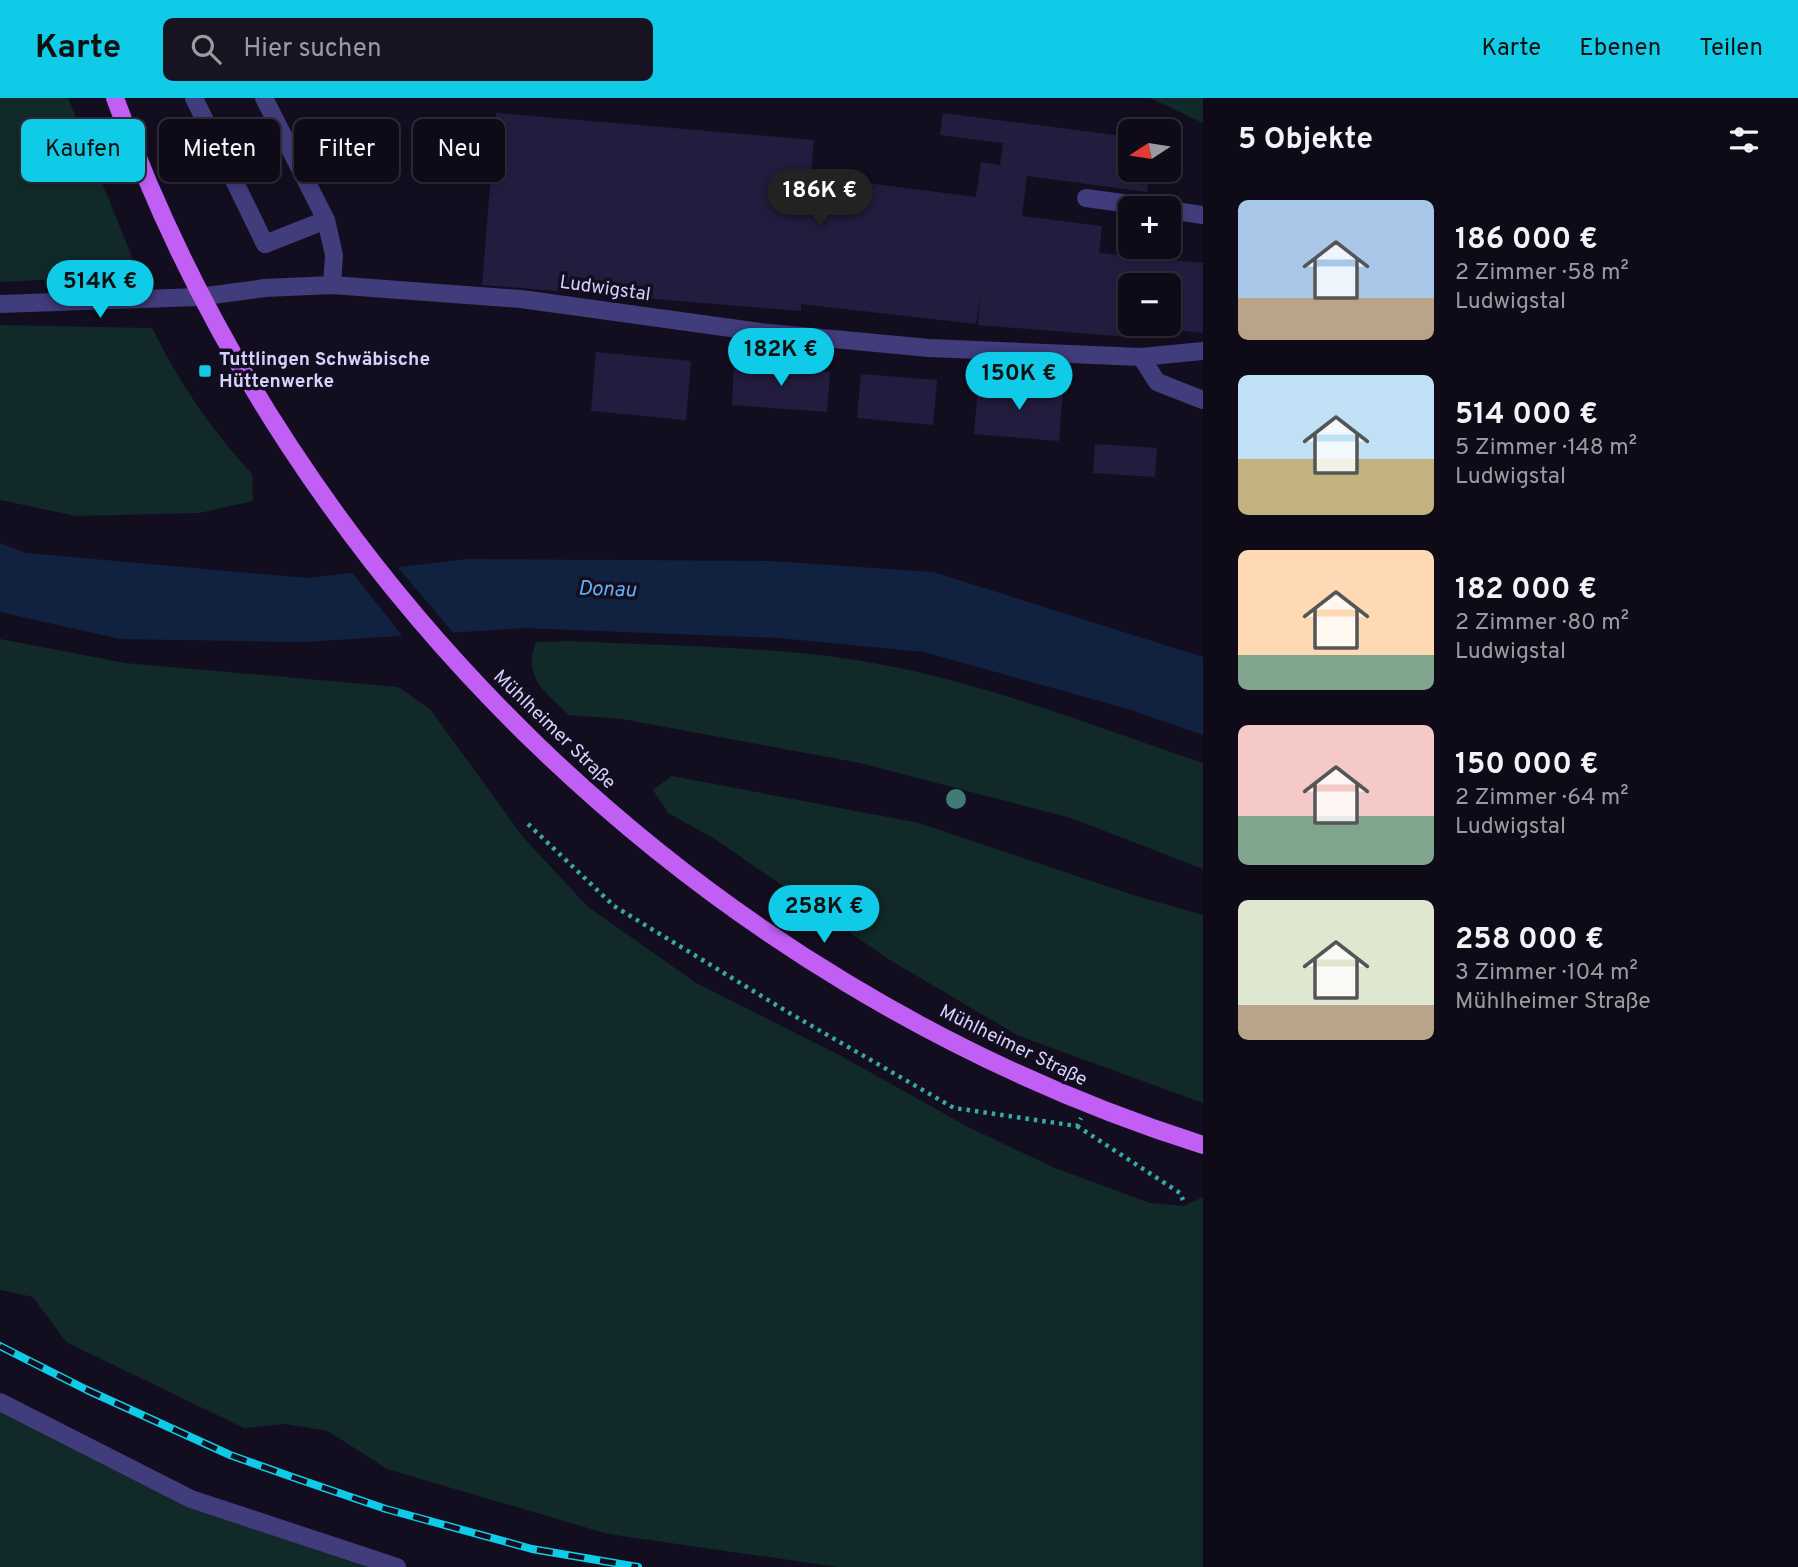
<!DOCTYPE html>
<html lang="de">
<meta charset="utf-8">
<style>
body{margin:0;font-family:Overpass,sans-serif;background:#171320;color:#f1f3f6;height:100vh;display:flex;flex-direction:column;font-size:26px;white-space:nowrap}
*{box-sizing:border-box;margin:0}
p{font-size:23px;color:#9b9aa1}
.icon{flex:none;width:38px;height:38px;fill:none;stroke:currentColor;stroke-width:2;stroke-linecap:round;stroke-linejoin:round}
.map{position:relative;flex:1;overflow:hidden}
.sheet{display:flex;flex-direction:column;background:#0e0a17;width:595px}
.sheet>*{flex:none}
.hud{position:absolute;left:21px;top:21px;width:665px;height:63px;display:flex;gap:14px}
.needle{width:46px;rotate:258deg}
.tools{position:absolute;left:1118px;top:21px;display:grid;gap:14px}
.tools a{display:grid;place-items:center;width:63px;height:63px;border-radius:10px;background:#0e0a17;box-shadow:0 4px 10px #0003,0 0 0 2px #2e2b36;font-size:35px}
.price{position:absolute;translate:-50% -60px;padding:0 16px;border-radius:24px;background:#10cbe7;color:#111;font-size:23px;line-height:46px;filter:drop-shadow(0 2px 4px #0008)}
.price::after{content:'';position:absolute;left:50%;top:42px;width:21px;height:16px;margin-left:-10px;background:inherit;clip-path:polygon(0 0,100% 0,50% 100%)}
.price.selected{background:#222;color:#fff}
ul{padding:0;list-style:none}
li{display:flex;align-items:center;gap:21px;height:175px;padding:0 35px}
li span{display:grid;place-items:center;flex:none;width:196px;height:140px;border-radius:10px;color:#555}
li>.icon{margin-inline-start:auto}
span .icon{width:84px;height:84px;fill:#fffc;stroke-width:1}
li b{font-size:30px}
h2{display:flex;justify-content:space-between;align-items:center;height:84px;padding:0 35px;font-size:30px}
.pill{padding:0 24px;border-radius:10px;background:#0e0a17;box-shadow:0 4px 10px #0003,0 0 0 2px #2e2b36;font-size:24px;line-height:63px}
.pill.selected{background:#10cbe7;color:#111}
header{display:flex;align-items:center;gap:42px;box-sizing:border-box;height:98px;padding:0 35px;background:#10cbe7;color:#111}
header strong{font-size:33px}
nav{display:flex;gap:38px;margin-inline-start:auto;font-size:24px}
.search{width:490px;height:63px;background:#171320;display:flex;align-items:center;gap:18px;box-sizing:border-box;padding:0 24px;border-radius:10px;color:#9b9aa1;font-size:26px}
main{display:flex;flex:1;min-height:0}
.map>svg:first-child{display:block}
.green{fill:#122929}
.water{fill:#112241}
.pier{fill:#120e1f}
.building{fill:#241c3f;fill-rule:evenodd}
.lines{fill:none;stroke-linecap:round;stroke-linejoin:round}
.path{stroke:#36a9a6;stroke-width:4.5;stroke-dasharray:3.5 5;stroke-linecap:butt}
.minor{stroke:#413c7b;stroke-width:18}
.major{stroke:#c15ff4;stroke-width:18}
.rail-casing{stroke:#10cbe7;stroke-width:8}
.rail{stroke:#120e1f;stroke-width:5;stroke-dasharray:16;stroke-linecap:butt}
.tree{fill:#3e7c75}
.poi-dot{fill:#10cbe7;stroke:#120e1f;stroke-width:2.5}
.labels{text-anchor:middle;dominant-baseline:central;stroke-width:7;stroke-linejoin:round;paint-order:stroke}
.street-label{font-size:19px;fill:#d6d0fc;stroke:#120e1f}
.poi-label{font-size:19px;font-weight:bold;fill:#d6d0fc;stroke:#120e1f;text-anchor:start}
.water-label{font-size:21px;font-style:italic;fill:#65aef4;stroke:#120e1f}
</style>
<header>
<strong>Karte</strong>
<div class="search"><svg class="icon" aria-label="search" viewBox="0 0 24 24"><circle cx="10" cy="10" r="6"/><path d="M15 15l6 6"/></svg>Hier suchen</div>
<nav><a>Karte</a><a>Ebenen</a><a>Teilen</a></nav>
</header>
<main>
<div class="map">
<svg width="1203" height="1469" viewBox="0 0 1203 1469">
<rect width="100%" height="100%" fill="#120e1f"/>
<!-- green -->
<g class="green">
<path d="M0,0H68L132,159L126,178L0,184Z"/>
<path d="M1150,0H1203V25Z"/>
<path d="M0,227L152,230C178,283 212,333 252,376L253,403L199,415L76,418L0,402Z"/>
<path d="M0,541L125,565L398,589L430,611L523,739L587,808L696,885L841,958L970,1030L1055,1070L1150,1105L1184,1108L1203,1099V1469H838L608,1436L387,1371L328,1333L285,1326L244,1330L66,1244L33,1199L0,1192Z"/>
<path d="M571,543C677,549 784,547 889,568C996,589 1099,630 1203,665V771L1071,720L860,665L622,621L569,617C546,594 522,580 536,544Z"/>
<path d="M672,678L919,725L1133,797L1203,817V1005L1019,938L888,861L715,741L668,715L653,692Z"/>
<path d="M0,1312L16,1322L379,1469H0Z"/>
</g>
<!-- water -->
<path class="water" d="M0,445L26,455L308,480L467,461L770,463L933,474L1203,559V637L1128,611L924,554L779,540L524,530L304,544L120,541L0,514Z"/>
<!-- pier -->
<path class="pier" d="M395,466L456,538L405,541L350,472Z"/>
<!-- building -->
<g class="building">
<path d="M496,15L814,42L811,78L976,99L981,64L1000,67L1003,45L940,37L943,15L1130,39V72H1150L1147,94L1027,78L1022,118L1102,128L1099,155L1203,165V235L1155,230L1154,241L978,227L980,197L976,226L801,206V213L482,187ZM1130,187H1169V226H1130Z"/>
<path d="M596,254L691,263L686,322L591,313Z"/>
<path d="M734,267L830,274L827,314L732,307Z"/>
<path d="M861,276L937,282L933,327L857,320Z"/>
<path d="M978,286L1063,292L1059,343L974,336Z"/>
<path d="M1095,346L1157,350L1155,379L1093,375Z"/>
</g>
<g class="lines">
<!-- path -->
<g class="path">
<path d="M528,726L614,808L791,916L954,1010L1077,1028L1081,1020"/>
<path d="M1077,1028L1180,1095L1183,1102"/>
</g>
<!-- minor -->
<g class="minor">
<path d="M194,0L265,146L326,122"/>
<path d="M264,0L326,122L334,157L332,187"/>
<path d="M1086,100L1159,110"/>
<path d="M1169,112L1203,117"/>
<path d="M0,206L199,199L265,190L332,187L521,201L760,234L929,250L1141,259L1203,253"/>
<path d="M1141,259L1157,284L1203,302"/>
<path d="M0,1304L191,1401L397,1469"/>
</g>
<!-- major -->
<path class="major" d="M115,0C292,491 705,889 1203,1047"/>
<defs>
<path id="rail" d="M0,1248L87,1292L230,1357L295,1380L386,1411L532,1451L638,1469"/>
</defs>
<!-- rail casing -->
<use href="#rail" class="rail-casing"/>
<!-- rail -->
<use href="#rail" class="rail"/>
</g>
<!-- trees -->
<circle class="tree" cx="956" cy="701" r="10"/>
<!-- markers -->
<rect class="poi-dot" x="198" y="266" width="14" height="14" rx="3.5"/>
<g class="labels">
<!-- street labels -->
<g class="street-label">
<text transform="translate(605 191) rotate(8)">Ludwigstal</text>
<text transform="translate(554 632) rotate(44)">Mühlheimer Straße</text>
<text transform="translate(1013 948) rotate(26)">Mühlheimer Straße</text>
</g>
<!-- poi labels -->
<g class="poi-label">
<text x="219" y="262">Tuttlingen Schwäbische<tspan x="219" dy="22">Hüttenwerke</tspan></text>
</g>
<!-- water labels -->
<g class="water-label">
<text transform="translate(607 492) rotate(2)">Donau</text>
</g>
</g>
</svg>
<div class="tools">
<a><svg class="needle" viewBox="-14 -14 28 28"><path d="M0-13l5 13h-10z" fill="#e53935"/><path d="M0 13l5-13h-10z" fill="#9b9aa1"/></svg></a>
<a>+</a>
<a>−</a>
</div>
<b class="price selected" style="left:820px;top:131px">186K €</b>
<b class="price" style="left:100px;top:222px">514K €</b>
<b class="price" style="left:781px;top:290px">182K €</b>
<b class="price" style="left:1019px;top:314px">150K €</b>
<b class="price" style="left:824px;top:847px">258K €</b>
<div class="hud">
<a class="pill selected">Kaufen</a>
<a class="pill">Mieten</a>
<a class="pill">Filter</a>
<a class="pill">Neu</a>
</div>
</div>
<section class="sheet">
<h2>5 Objekte<svg class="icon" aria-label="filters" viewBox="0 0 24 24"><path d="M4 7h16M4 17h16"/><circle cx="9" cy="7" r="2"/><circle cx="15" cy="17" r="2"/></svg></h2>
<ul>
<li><span style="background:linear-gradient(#a9c7e8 70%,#b9a48a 0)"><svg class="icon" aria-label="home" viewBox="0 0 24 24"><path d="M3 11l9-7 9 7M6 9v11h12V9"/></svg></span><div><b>186 000 €</b><p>2 Zimmer · 58 m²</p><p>Ludwigstal</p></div></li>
<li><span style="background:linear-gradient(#bfe0f5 60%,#c2b280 0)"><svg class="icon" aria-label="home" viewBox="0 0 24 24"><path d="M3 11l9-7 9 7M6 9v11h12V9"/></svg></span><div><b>514 000 €</b><p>5 Zimmer · 148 m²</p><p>Ludwigstal</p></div></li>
<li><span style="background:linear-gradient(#ffd9b3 75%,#7fa58c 0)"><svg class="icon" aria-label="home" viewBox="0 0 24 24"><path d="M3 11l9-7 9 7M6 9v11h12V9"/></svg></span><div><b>182 000 €</b><p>2 Zimmer · 80 m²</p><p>Ludwigstal</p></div></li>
<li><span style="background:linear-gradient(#f6c9c9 65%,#7fa58c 0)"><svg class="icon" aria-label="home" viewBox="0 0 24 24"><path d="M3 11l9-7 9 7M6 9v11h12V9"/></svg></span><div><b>150 000 €</b><p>2 Zimmer · 64 m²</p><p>Ludwigstal</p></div></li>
<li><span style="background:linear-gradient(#dfe7d0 75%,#b9a48a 0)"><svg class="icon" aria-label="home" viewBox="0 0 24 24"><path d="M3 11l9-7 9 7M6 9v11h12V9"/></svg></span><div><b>258 000 €</b><p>3 Zimmer · 104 m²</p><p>Mühlheimer Straße</p></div></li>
</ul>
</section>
</main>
